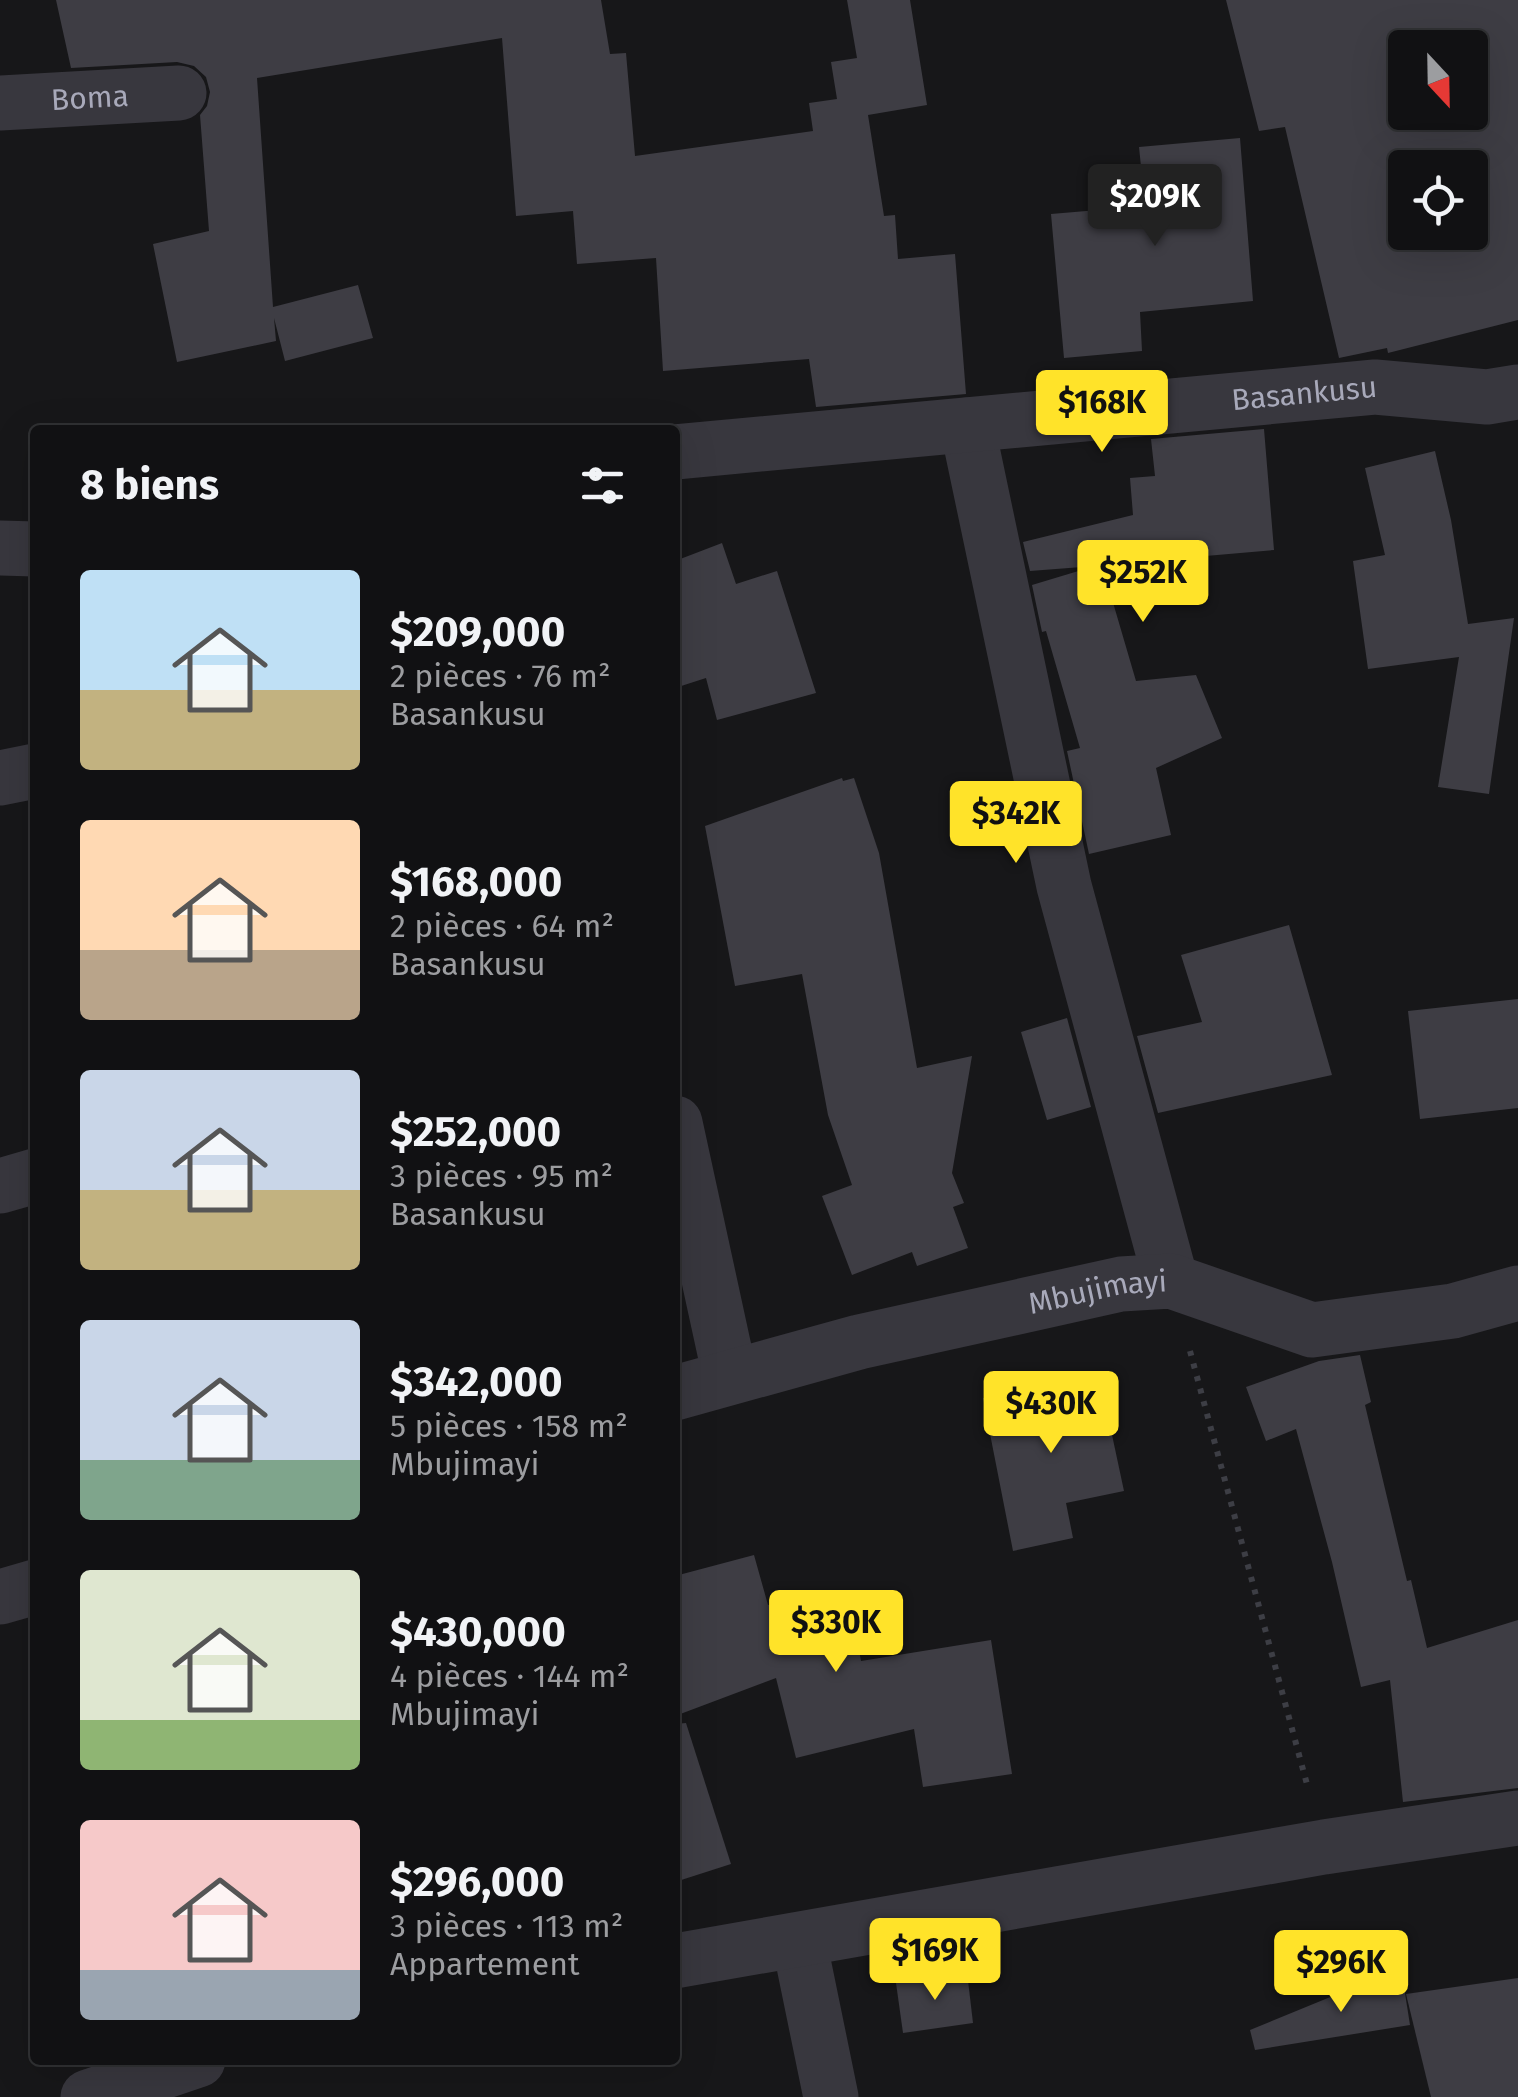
<!DOCTYPE html>
<html lang="fr">
<meta charset="utf-8">
<style>
body{margin:0;font-family:"Fira Sans",sans-serif;background:#1e1f21;color:#f1f3f6;height:100vh;display:flex;flex-direction:column;font-size:38px;white-space:nowrap}
*{box-sizing:border-box;margin:0}
p{font-size:32px;color:#9c9da0}
.icon{flex:none;width:55px;height:55px;fill:none;stroke:currentColor;stroke-width:2;stroke-linecap:round;stroke-linejoin:round}
.map{position:relative;flex:1;overflow:hidden}
.drawer{position:absolute;left:30px;top:425px;width:650px;height:1640px;display:flex;flex-direction:column;background:#111113;border-radius:10px;box-shadow:0 10px 40px #0002,0 0 0 2px #303133}
.drawer>*{flex:none}
.needle{width:65px;rotate:158deg}
.tools{position:absolute;left:1388px;top:30px;display:grid;gap:20px}
.tools a{display:grid;place-items:center;width:100px;height:100px;border-radius:10px;background:#111113;box-shadow:0 10px 40px #0002,0 0 0 2px #303133;font-size:50px}
.price{position:absolute;translate:-50% -85px;padding:0 22px;border-radius:10px;background:#ffe329;color:#111;font-size:32px;line-height:65px;filter:drop-shadow(0 2px 5px #0008)}
.price::after{content:'';position:absolute;left:50%;top:60px;width:30px;height:22px;margin-left:-15px;background:inherit;clip-path:polygon(0 0,100% 0,50% 100%)}
.price.selected{background:#222;color:#fff}
ul{padding:0;list-style:none}
li{display:flex;align-items:center;gap:30px;height:250px;padding:0 50px}
li span{display:grid;place-items:center;flex:none;width:280px;height:200px;border-radius:10px;color:#555}
li>.icon{margin-inline-start:auto}
span .icon{width:120px;height:120px;fill:#fffc;stroke-width:1}
li b{font-size:42px}
h2{display:flex;justify-content:space-between;align-items:center;height:120px;padding:0 50px;font-size:42px}
.map>svg:first-child{display:block}
.building{fill:#3e3d44;fill-rule:evenodd}
.lines{fill:none;stroke-linecap:round;stroke-linejoin:round}
.path{stroke:#3d3e45;stroke-width:6;stroke-dasharray:5 8;stroke-linecap:butt}
.minor{stroke:#38373e;stroke-width:55}
.labels{text-anchor:middle;dominant-baseline:central;stroke-width:9;stroke-linejoin:round;paint-order:stroke}
.street-label{font-size:30px;fill:#a8a9ba;stroke:#121214}
</style>
<div class="map">
<svg width="1518" height="2097" viewBox="0 0 1518 2097">
<rect width="100%" height="100%" fill="#171719"/>
<!-- building -->
<g class="building">
<path d="M56,0H601L610,54L626,53L635,156L813,131L809,103L837,99L831,62L857,58L847,0H910L927,105L868,115L884,216L895,215L898,259L955,254L966,394L816,407L809,359L663,371L656,258L577,264L573,211L516,216L502,38L257,78L273,307L358,285L373,338L285,361L274,318L276,341L177,362L153,244L209,231L200,115L207,106L210,92L206,77L194,66L177,62L71,68Z"/>
<path d="M1226,0H1518V320L1388,353L1387,348L1339,358L1285,127L1259,131ZM1405,48H1470V112H1405ZM1405,168H1470V232H1405Z"/>
<path d="M1240,138L1253,301L1140,312L1142,351L1064,358L1051,214L1145,206L1139,147Z"/>
<path d="M1264,429L1274,550L1102,565L1136,681L1196,675L1222,738L1156,768L1171,835L1089,854L1067,751L1080,748L1046,631L1042,632L1032,585L1095,566L1030,571L1023,542L1133,515L1130,478L1155,476L1151,439Z"/>
<path d="M1435,451L1451,520L1468,624L1514,618L1489,794L1438,787L1459,657L1368,669L1353,561L1385,555L1365,468Z"/>
<path d="M722,543L736,584L777,571L816,693L717,720L706,678L675,688V561Z"/>
<path d="M842,778L843,781L854,778L879,853L917,1068L972,1056L952,1173L964,1203L953,1207L968,1248L917,1266L912,1252L852,1275L822,1196L852,1185L828,1115L802,974L735,986L705,826Z"/>
<path d="M1289,925L1332,1075L1158,1113L1137,1036L1202,1022L1181,955Z"/>
<path d="M1518,999V1108L1420,1119L1408,1011Z"/>
<path d="M1067,1018L1091,1107L1047,1120L1021,1032Z"/>
<path d="M1360,1355L1371,1402L1365,1405L1407,1581L1411,1580L1427,1648L1518,1620V1788L1403,1802L1390,1680L1361,1687L1332,1562L1296,1429L1266,1441L1246,1387L1319,1361Z"/>
<path d="M1099,1374L1124,1491L1066,1503L1073,1538L1013,1551L983,1398Z"/>
<path d="M754,1555L768,1605L848,1590L861,1661L991,1640L1012,1774L923,1787L914,1729L796,1758L776,1678L675,1716V1576Z"/>
<path d="M686,1723L731,1864L675,1882V1724Z"/>
<path d="M1401,1968L1410,2025L1255,2050L1250,2030Z"/>
<path d="M967,1972L973,2023L903,2033L896,1983Z"/>
<path d="M1518,1978V2097H1431L1406,1994Z"/>
</g>
<g class="lines">
<!-- path -->
<path class="path" d="M1190,1351L1308,1788"/>
<!-- minor -->
<g class="minor">
<path id="s1" d="M0,103L179,93"/>
<path d="M967,425L1064,886L1171,1281"/>
<path id="s2" d="M675,452L1375,387L1487,397L1518,392"/>
<path d="M0,548L35,549"/>
<path d="M0,778L35,771"/>
<path d="M675,1123L730,1376"/>
<path d="M0,1186L35,1176"/>
<path id="s3" d="M675,1393L859,1342L1121,1284L1171,1281L1312,1330L1453,1311L1518,1293"/>
<path d="M0,1597L35,1587"/>
<path d="M799,1941L831,2097"/>
<path d="M675,1961L1324,1847L1518,1818"/>
<path d="M88,2097L198,2060"/>
</g>
</g>
<g class="labels">
<!-- street labels -->
<g class="street-label">
<text stroke="none"><textPath href="#s1" startOffset="90">Boma</textPath></text>
<text stroke="none"><textPath href="#s2" startOffset="632">Basankusu</textPath></text>
<text stroke="none"><textPath href="#s3" startOffset="435">Mbujimayi</textPath></text>
</g>
</g>
</svg>
<div class="tools">
<a><svg class="needle" viewBox="-14 -14 28 28"><path d="M0-13l5 13h-10z" fill="#e53935"/><path d="M0 13l5-13h-10z" fill="#9c9da0"/></svg></a>
<a><svg class="icon" aria-label="locate" viewBox="0 0 24 24"><circle cx="12" cy="12" r="6"/><path d="M12 2v4M12 18v4M2 12h4M18 12h4"/></svg></a>
</div>
<b class="price selected" style="left:1155px;top:249px">$209K</b>
<b class="price" style="left:1102px;top:455px">$168K</b>
<b class="price" style="left:1143px;top:625px">$252K</b>
<b class="price" style="left:1016px;top:866px">$342K</b>
<b class="price" style="left:1051px;top:1456px">$430K</b>
<b class="price" style="left:836px;top:1675px">$330K</b>
<b class="price" style="left:935px;top:2003px">$169K</b>
<b class="price" style="left:1341px;top:2015px">$296K</b>
<section class="drawer">
<h2>8 biens<svg class="icon" aria-label="filters" viewBox="0 0 24 24"><path d="M4 7h16M4 17h16"/><circle cx="9" cy="7" r="2"/><circle cx="15" cy="17" r="2"/></svg></h2>
<ul>
<li><span style="background:linear-gradient(#bfe0f5 60%,#c2b280 0)"><svg class="icon" aria-label="home" viewBox="0 0 24 24"><path d="M3 11l9-7 9 7M6 9v11h12V9"/></svg></span><div><b>$209,000</b><p>2 pièces · 76 m²</p><p>Basankusu</p></div></li>
<li><span style="background:linear-gradient(#ffd9b3 65%,#b9a48a 0)"><svg class="icon" aria-label="home" viewBox="0 0 24 24"><path d="M3 11l9-7 9 7M6 9v11h12V9"/></svg></span><div><b>$168,000</b><p>2 pièces · 64 m²</p><p>Basankusu</p></div></li>
<li><span style="background:linear-gradient(#c9d6e8 60%,#c2b280 0)"><svg class="icon" aria-label="home" viewBox="0 0 24 24"><path d="M3 11l9-7 9 7M6 9v11h12V9"/></svg></span><div><b>$252,000</b><p>3 pièces · 95 m²</p><p>Basankusu</p></div></li>
<li><span style="background:linear-gradient(#c9d6e8 70%,#7fa58c 0)"><svg class="icon" aria-label="home" viewBox="0 0 24 24"><path d="M3 11l9-7 9 7M6 9v11h12V9"/></svg></span><div><b>$342,000</b><p>5 pièces · 158 m²</p><p>Mbujimayi</p></div></li>
<li><span style="background:linear-gradient(#dfe7d0 75%,#8fb573 0)"><svg class="icon" aria-label="home" viewBox="0 0 24 24"><path d="M3 11l9-7 9 7M6 9v11h12V9"/></svg></span><div><b>$430,000</b><p>4 pièces · 144 m²</p><p>Mbujimayi</p></div></li>
<li><span style="background:linear-gradient(#f6c9c9 75%,#9aa5b1 0)"><svg class="icon" aria-label="home" viewBox="0 0 24 24"><path d="M3 11l9-7 9 7M6 9v11h12V9"/></svg></span><div><b>$296,000</b><p>3 pièces · 113 m²</p><p>Appartement</p></div></li>
</ul>
</section>
</div>
